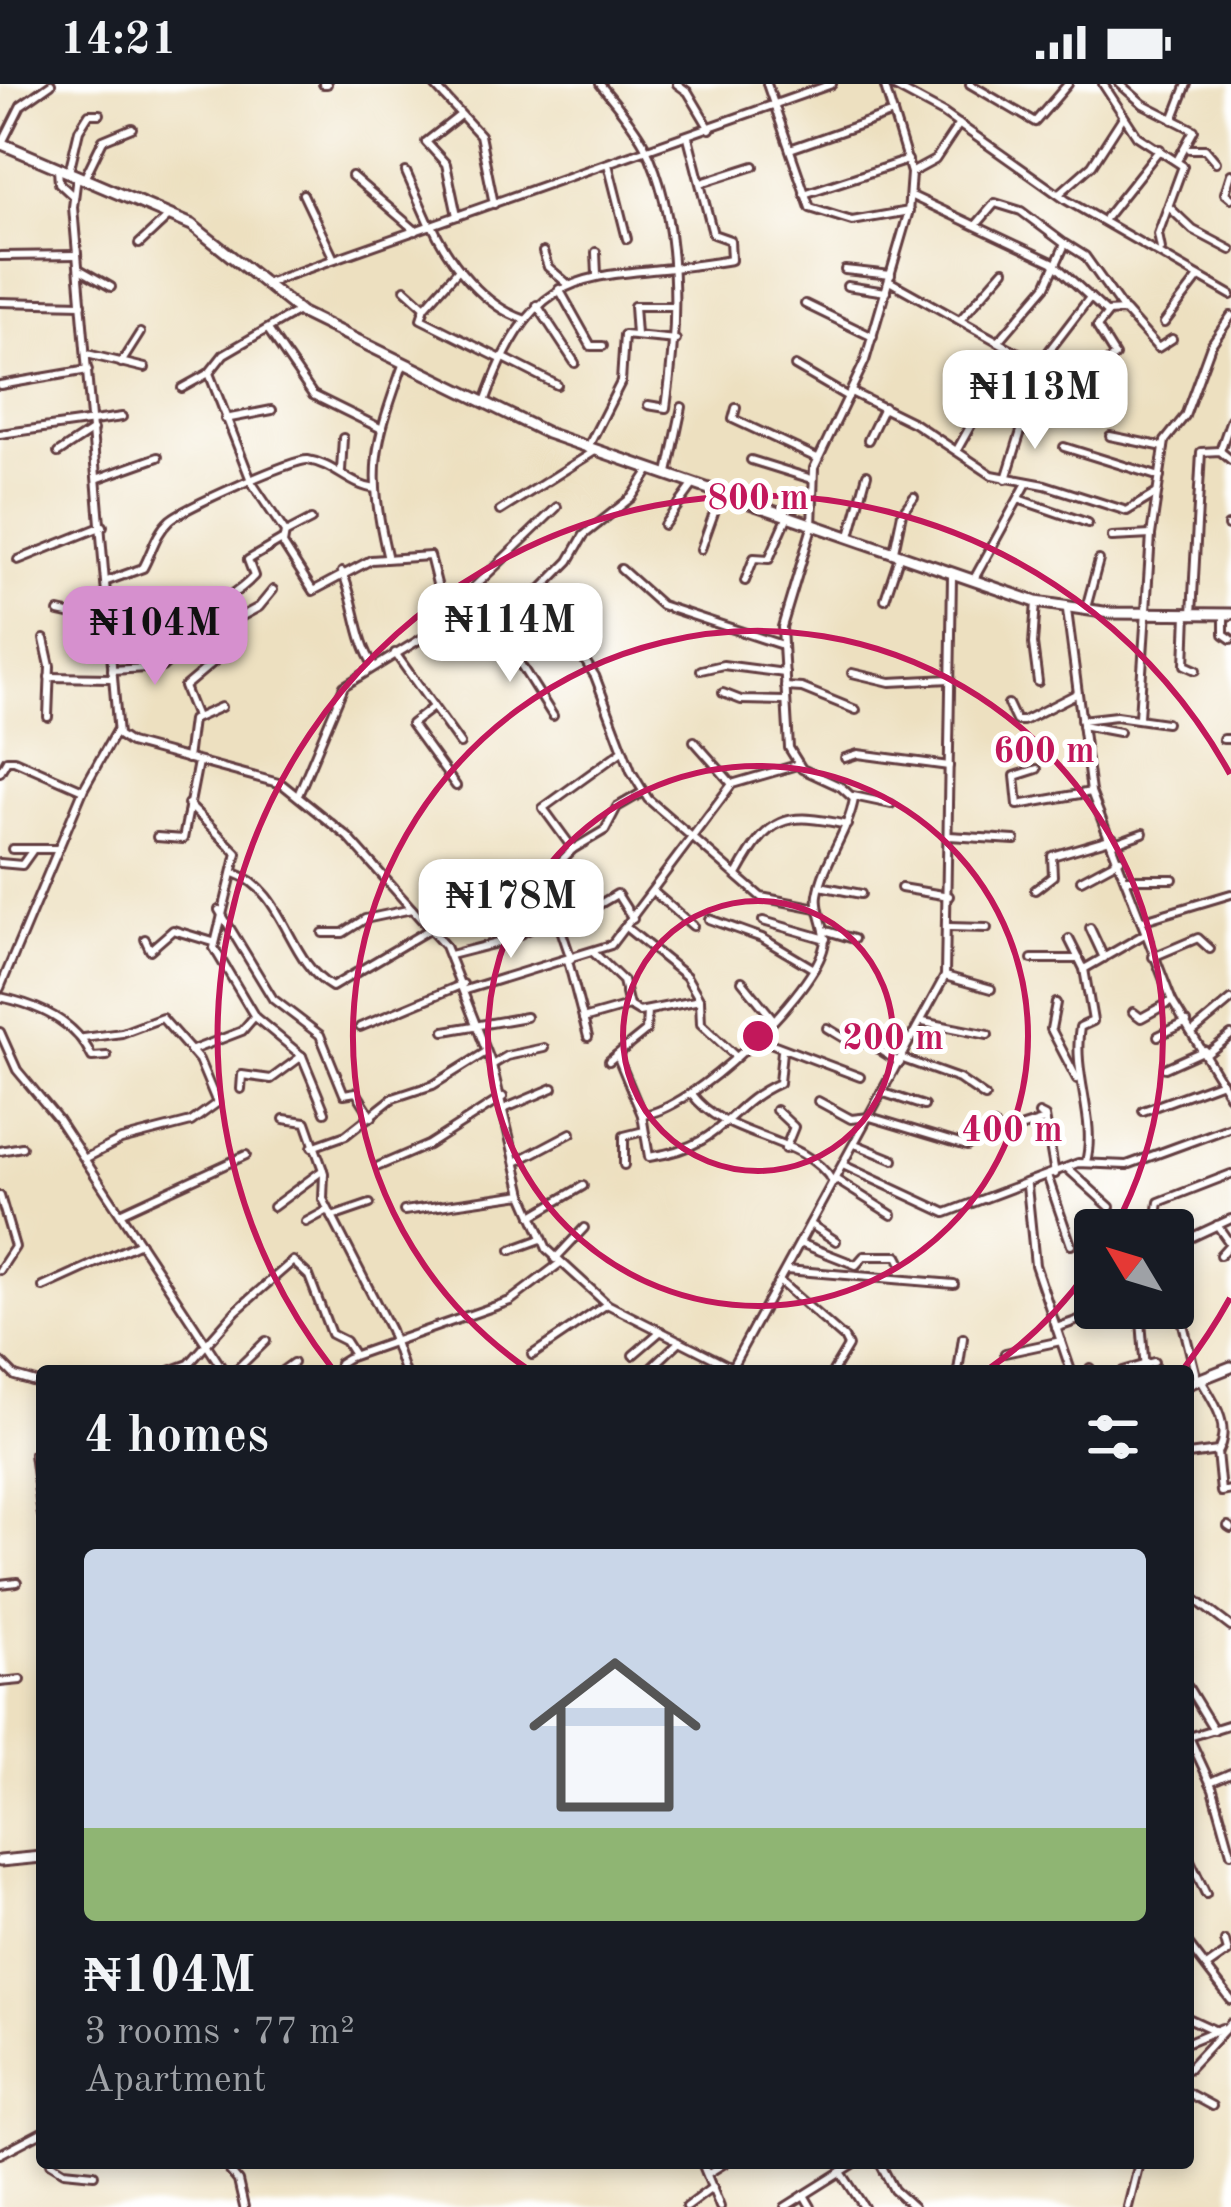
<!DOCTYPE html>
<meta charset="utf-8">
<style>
body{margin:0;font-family:"Old Standard TT",serif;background:#242831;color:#f1f3f6;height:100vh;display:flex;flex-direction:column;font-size:45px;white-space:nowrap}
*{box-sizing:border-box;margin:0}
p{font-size:39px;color:#9ea1a6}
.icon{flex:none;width:66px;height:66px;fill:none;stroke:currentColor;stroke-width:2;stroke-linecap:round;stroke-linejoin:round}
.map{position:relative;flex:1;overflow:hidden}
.drawer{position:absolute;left:36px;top:1281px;width:1158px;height:804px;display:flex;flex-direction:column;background:#171b24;border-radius:12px;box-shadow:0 6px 18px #0003}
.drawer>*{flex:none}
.needle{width:78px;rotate:308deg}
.fabs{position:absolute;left:1074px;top:1125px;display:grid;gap:24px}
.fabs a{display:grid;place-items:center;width:120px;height:120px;border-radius:12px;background:#171b24;box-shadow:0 6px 18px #0003;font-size:60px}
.price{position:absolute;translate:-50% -102px;padding:0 27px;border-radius:24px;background:#fff;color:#222;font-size:39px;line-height:78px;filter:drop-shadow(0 3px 6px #0008)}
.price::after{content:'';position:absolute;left:50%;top:72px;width:36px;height:27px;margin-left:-18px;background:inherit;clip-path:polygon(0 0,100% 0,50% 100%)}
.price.on{background:#d690ce;color:#111}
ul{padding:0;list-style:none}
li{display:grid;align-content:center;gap:24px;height:636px;padding:0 48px}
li+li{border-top:3px solid #363941}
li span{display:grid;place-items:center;height:372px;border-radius:12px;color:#555}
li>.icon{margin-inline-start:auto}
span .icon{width:216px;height:216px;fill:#fffc;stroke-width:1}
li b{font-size:51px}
h2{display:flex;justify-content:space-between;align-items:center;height:144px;padding:0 48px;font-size:51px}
.status{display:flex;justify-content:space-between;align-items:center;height:84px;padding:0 60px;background:#171b24;direction:ltr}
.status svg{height:33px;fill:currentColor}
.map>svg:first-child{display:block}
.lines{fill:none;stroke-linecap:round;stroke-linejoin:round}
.minor-casing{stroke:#623c41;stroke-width:12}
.tertiary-casing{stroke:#623c41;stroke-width:15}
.minor{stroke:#fff;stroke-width:6}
.tertiary{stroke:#fff;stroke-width:9}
.ring{fill:none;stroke:#c2185b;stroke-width:6}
.centre{fill:#c2185b;stroke:#fff;stroke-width:6}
.ring-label{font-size:36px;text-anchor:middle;font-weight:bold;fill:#c2185b;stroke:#fff;stroke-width:10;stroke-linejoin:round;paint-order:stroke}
</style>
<div class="status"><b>14:21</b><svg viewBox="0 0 49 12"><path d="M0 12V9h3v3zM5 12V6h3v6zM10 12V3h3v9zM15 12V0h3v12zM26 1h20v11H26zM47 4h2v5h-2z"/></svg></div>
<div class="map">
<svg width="1231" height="2123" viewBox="0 0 1231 2123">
<rect width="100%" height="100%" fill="#fff"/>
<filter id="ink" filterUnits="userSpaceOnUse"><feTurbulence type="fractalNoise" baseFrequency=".00833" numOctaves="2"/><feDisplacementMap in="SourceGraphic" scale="24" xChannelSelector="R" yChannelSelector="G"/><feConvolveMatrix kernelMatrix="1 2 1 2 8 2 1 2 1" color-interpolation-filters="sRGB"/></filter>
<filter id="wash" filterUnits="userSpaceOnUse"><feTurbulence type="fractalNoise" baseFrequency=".004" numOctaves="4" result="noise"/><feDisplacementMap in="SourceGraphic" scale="48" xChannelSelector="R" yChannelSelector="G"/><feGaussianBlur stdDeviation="2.7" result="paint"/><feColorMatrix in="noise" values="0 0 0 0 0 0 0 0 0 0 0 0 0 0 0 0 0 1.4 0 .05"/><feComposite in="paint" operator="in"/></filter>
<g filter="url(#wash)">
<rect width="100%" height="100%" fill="#ede0c0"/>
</g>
<g filter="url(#ink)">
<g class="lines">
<defs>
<g id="minor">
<path d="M323,0H327"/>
<path d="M433,0L480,51L494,120"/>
<path d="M600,0C615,19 632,38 644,60C682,136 678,242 666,324L648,321"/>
<path d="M677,0L688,8L710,45"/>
<path d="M767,0L810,124L852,137L909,127"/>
<path d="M889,0L943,29L1066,116L1231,211"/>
<path d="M970,0L1035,38L1068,0"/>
<path d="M1103,0L1137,52L1183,82L1158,150L1161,165"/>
<path d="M1120,0L1143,20L1194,46L1178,75"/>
<path d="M1173,36L1187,0"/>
<path d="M2,59L21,21L51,0"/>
<path d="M790,65L893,29"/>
<path d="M1190,65H1205L1216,78"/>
<path d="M608,80L627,155"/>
<path d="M58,85L59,99L72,111"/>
<path d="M69,88L79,46L89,30H100"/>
<path d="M406,88L430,142"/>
<path d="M911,89L935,76L959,40"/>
<path d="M1231,90L1225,109L1231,114"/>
<path d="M77,92L73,123L118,651L130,659L282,700L348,753L445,862L492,981L523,1110L547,1165L607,1220L739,1287"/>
<path d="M352,92L416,147"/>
<path d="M84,95L103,56L132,44"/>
<path d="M701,99L754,82"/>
<path d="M303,110L334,175"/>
<path d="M804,110L908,76"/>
<path d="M1059,110L1092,81L1123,33"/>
<path d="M912,112L1052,178L1106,228L1125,227L1158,264L1172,255"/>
<path d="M1170,124L1193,146L1231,166"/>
<path d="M457,132L446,80L426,58L459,32"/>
<path d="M1106,133L1160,65"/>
<path d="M977,140L995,119L1021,127L1065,160L1046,202L999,257"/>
<path d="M432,141C450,179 484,223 526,236"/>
<path d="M139,160L170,131"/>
<path d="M1066,160L1085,172L1122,224"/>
<path d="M543,168L548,183L569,201"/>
<path d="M596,168L597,191"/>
<path d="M0,172L77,171"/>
<path d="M79,185L111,203"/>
<path d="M458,186L425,223L421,235L499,274"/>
<path d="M845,186L891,191"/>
<path d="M889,197L1076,301L1115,272L1097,243L1109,228"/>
<path d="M264,200L832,0"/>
<path d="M847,202L886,208"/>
<path d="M405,205L425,223"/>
<path d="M559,205L591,262H603"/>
<path d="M0,218L82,220"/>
<path d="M805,220L873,253"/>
<path d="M537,221L575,279"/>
<path d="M298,227L224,270L209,289L252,399L285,448L283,460L313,507L371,476L430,472L447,540"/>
<path d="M960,236L1004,186"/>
<path d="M1164,239L1199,193"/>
<path d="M269,247L313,311L380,344"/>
<path d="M636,251L634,222H672"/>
<path d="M87,270L145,284"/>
<path d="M502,273L557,301"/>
<path d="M121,279L140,249"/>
<path d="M1039,280L1088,216"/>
<path d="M795,282L848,313"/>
<path d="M0,301L88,286"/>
<path d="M182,304L209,289"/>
<path d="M851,308L914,339L992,391L1045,401L1127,427L1157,409"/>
<path d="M485,318C539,164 598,200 731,176L730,156L713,150L688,53"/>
<path d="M736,324L733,335L817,374"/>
<path d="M225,335L272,326"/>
<path d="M0,350L122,333"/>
<path d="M1110,352L1164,363"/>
<path d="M868,356L884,323"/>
<path d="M1064,363L1160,393"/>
<path d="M587,365L621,298L624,251L676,256"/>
<path d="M957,366L981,323L991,317"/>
<path d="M1220,367L1231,335"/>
<path d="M58,369L93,346"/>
<path d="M751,376L812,395"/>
<path d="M341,387L343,354"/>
<path d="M668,389L682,323"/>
<path d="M99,394L158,373"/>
<path d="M1006,395L1027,328"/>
<path d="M1021,416L1088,439"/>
<path d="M500,427L595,367"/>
<path d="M664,441L693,401"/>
<path d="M1228,442H1231"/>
<path d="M286,449L311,436"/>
<path d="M850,452L867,390"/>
<path d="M1112,453L1151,451"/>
<path d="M701,465L720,412"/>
<path d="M894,467L902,429L914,413"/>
<path d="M387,471C367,384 374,363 403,281"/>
<path d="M18,476L103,442"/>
<path d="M621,485L661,521L782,561"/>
<path d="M342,488C357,520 355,553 374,582"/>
<path d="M974,495L1027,399"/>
<path d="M107,497L143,484C152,468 155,450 170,436C182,425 295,374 308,376C334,380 350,402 376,405"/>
<path d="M745,497L754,474L769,475L787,434"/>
<path d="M539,506L595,592L631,687L648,715L761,813L817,824"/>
<path d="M885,515L899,473"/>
<path d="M1036,518L1033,560L1038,598"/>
<path d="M1086,524L1099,476"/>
<path d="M1067,526L1091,708L1172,917L1231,1014"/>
<path d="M59,528L109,539"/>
<path d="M1187,529L1185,581L1196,586"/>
<path d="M446,530L557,423"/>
<path d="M1192,530L1201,368L1220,367L1231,376"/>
<path d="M1224,530V550L1231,555"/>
<path d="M500,548L553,632"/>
<path d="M110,549C153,550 225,524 254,492L248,476L282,456"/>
<path d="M44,555L50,582L48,633"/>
<path d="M395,569L460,660"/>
<path d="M112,586L162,583L173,573"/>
<path d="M701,586L723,581L785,589"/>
<path d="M852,589L890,598L950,595"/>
<path d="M49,593L111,594"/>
<path d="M785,603L802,604L856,626"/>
<path d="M723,609L741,616L785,617"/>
<path d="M1008,620L1016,637H1023L1076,610"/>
<path d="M433,623L411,640L456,702"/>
<path d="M196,633L184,603L229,565L222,543L259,523L273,506"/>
<path d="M1139,633L1151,451L1165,357L1185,332L1211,261L1231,232"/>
<path d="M1081,636L1116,632L1166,639"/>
<path d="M1082,641L1119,648"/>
<path d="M1223,655H1231"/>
<path d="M694,657L732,700"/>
<path d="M845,674L858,670L949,682"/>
<path d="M187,675L192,636L221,623"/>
<path d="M1037,685L1015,692L1018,721L1091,708"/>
<path d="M0,688L7,676H14L83,706"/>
<path d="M299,709L344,602L445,540L476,558L493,554L569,477L584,451L632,413L650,386"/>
<path d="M853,712L891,720"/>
<path d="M188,720L237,769L214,864L255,933L302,972L325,1028"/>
<path d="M949,752L1015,756"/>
<path d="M157,753L183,755L198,678"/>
<path d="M1115,759L1143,749"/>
<path d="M12,765H58"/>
<path d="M573,765L543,724L622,667"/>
<path d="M0,779L22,781L32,767"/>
<path d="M234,789C285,806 287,877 332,903L430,845"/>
<path d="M738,789C769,733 784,727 847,741"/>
<path d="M1128,795H1173"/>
<path d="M1081,796L1120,775"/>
<path d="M820,802L861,810"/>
<path d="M901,804L949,812"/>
<path d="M1035,806L1053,792L1052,772L1113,754"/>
<path d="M655,809L693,842"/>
<path d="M219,826L273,915L320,951L344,1010L356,1008L372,1033"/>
<path d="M421,834L528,781L552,786"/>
<path d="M709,835L762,854L814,885"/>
<path d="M763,837L826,855"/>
<path d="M1141,837L1231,810"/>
<path d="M949,843L987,844"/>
<path d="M559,844L617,810L633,835"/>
<path d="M1090,844L1104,874"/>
<path d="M628,845L686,892L700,916"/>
<path d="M824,846L854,855"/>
<path d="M323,849H343L365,835L412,825"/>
<path d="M145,855L150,866L173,846L213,858"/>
<path d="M1069,855L1084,885L1093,937L1080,943C1072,990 1097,1036 1086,1078"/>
<path d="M594,869L623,897L629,922"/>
<path d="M450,871L505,857L534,843L540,827L554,825"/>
<path d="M1153,873L1198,854L1210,865"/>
<path d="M571,875L554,825L552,786L573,765L605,746L617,723L643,708"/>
<path d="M1032,875H1079"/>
<path d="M568,877L588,953"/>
<path d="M1084,885L1143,851"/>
<path d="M945,892L991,905"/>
<path d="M742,897L773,935"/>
<path d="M0,904L84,704L116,647"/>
<path d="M465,906L611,861L732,700L797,681"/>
<path d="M0,913C38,921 76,937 92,973L107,972"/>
<path d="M1056,919L1051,945L1077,995"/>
<path d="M1133,928L1141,934L1172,917"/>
<path d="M583,935L629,922L639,928L700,916L701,940L734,971"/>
<path d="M923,938L988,951"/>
<path d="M360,943L463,900"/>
<path d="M827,944L852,959H869L900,979"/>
<path d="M445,947L526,933"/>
<path d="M1194,947L1231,916"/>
<path d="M0,948L17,986L58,1035L224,1287"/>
<path d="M1158,952L1187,938"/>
<path d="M754,953L860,993"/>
<path d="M84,954L122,949L162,934L199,976L217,1019L191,1038L121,1056L86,1074"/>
<path d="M190,967L242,947L254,933"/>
<path d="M1207,970L1231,951"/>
<path d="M617,971L642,1031L649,1073C728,1061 723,1024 779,999L782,967"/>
<path d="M903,975L959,995L985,1013"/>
<path d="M609,977L646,947L647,927"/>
<path d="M492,981L507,972L544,964"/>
<path d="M1165,984L1205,966"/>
<path d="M241,1005L242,991L271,995L302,972"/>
<path d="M884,1009L924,1022"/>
<path d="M692,1010C725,1056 804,1050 833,1098"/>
<path d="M818,1017L851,1035L870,1033L967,1062L994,1042"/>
<path d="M506,1024L553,1004"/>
<path d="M776,1026L794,1043L785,1065"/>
<path d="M1143,1027L1222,998"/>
<path d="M1039,1030L1045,1033L1055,1090"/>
<path d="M642,1031C692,1027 808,914 823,866C830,846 815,830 818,811C824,776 848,749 854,715L841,703L802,685L789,664L782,543L812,443L814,384L865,277L908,130L911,89L884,0"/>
<path d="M284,1035L306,1038L324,1089L323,1115L390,1246L404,1287"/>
<path d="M1023,1043L1045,1036"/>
<path d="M855,1060L894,1076"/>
<path d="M312,1063L346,1051L393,1014L433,1001L486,968"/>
<path d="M0,1067L22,1063"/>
<path d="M516,1078L571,1049"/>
<path d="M624,1081V1052L644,1047"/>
<path d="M843,1081L946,1129L1078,1079L1127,1081L1231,1043"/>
<path d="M379,1082L428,1061L503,1013"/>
<path d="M1068,1085L1110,1123"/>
<path d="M1048,1094L1071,1161"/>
<path d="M835,1095L892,1131"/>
<path d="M1027,1102L1035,1181L1071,1287"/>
<path d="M0,1112L15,1163L0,1186"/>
<path d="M273,1123L323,1086"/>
<path d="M404,1127L523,1110"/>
<path d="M122,1128L246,1071"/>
<path d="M532,1132L583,1102"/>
<path d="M1157,1132L1159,1118L1231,1090"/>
<path d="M332,1133L370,1120"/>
<path d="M306,1138L328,1126"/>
<path d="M810,1140L836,1157"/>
<path d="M1217,1141L1231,1161"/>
<path d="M800,1159L856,1181L864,1172H898L901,1178"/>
<path d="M1173,1162L1231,1135"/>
<path d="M511,1166L541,1155"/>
<path d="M1220,1171L1230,1160"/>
<path d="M555,1175L584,1144"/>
<path d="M786,1186L954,1200"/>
<path d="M779,1197L844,1254L848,1262L833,1287"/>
<path d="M43,1203L140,1159"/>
<path d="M1140,1224L1145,1287"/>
<path d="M1181,1232L1197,1296"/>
<path d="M1056,1244L1113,1224"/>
<path d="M1005,1269L1061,1257"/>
<path d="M532,1271L607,1220"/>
<path d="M633,1271L661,1247"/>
<path d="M0,1277L15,1292L42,1300"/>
<path d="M733,1281L945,892L952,493"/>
<path d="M1090,1284L1091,1287"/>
<path d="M170,1287L189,1280L236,1227L293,1177L309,1192L331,1250L345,1257L354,1271"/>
<path d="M235,1287L266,1257"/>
<path d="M282,1287L293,1279"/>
<path d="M339,1287V1279L347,1274L510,1217L559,1180"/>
<path d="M648,1287L680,1257"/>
<path d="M958,1287L963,1254"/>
<path d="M1123,1287L1154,1278"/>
<path d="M1217,1368L1221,1408L1231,1406"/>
<path d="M1188,1371L1218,1367C1231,1341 1214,1318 1200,1295"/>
<path d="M42,1431L34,1370L42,1365"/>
<path d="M1228,1442L1231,1444"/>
<path d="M0,1500L17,1498"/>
<path d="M1188,1510L1231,1543"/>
<path d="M0,1598L21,1596"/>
<path d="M1188,1603L1214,1646"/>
<path d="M1189,1653L1213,1705L1231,1769"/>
<path d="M1189,1653L1231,1640"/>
<path d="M1210,1698L1231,1689"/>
<path d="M1188,1772L1206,1810"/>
<path d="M1188,1860L1231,1916"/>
<path d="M1208,1882L1228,1868L1225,1857"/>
<path d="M1188,1934L1214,1946"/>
<path d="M1188,1958L1222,1944"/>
<path d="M1188,1985L1231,1939"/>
<path d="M1188,2009L1212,2022"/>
<path d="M0,2070L42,2048"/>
<path d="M51,2079L64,2087L94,2090"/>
<path d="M223,2079L238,2097L244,2123"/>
<path d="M702,2079L720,2123"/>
<path d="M880,2079L894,2106L913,2123"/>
<path d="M841,2088L864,2123"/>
<path d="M707,2090L725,2079"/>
<path d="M804,2111L811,2123"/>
<path d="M686,2123L713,2103"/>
<path d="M785,2123L855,2079"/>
<path d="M1128,2123L1139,2079"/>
</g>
<g id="tertiary">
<path d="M0,59L192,141L302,229L547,349L1036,518L1110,529L1231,530"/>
<path d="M1188,1300L1231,1283"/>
<path d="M0,1777L42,1773"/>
</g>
</defs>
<!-- minor casing -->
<use href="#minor" class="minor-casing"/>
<!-- tertiary casing -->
<use href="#tertiary" class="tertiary-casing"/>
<!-- minor -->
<use href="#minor" class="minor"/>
<!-- tertiary -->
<use href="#tertiary" class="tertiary"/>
</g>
</g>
<!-- distance rings -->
<g class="ring">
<circle cx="758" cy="952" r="135"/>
<circle cx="758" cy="952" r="270"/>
<path d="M1094 1178A405 405 0 0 1 987 1286M529 1286A405 405 0 1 1 1114 1145"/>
<path d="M1230 1214A540 540 0 0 1 1184 1284M332 1284A540 540 0 1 1 1230 690"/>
</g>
<circle cx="758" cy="952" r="18" class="centre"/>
<g class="ring-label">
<text x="758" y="425">800 m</text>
<text x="1044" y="678">600 m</text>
<text x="893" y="965">200 m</text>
<text x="1012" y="1057">400 m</text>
</g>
</svg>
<div class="fabs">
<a><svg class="needle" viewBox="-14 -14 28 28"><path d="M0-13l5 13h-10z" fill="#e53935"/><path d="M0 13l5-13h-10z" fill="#9ea1a6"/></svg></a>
</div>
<b class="price" style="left:1035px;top:368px">₦113M</b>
<b class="price" style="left:510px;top:601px">₦114M</b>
<b class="price on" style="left:155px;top:604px">₦104M</b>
<b class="price" style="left:511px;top:877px">₦178M</b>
<section class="drawer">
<h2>4 homes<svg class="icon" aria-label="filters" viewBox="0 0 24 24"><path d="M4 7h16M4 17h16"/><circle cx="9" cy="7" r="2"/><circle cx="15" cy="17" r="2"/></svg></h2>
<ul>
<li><span style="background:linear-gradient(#c9d6e8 75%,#8fb573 0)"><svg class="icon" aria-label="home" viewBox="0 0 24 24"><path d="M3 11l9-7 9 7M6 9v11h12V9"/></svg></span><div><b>₦104M</b><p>3 rooms · 77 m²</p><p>Apartment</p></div></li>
</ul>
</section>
</div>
